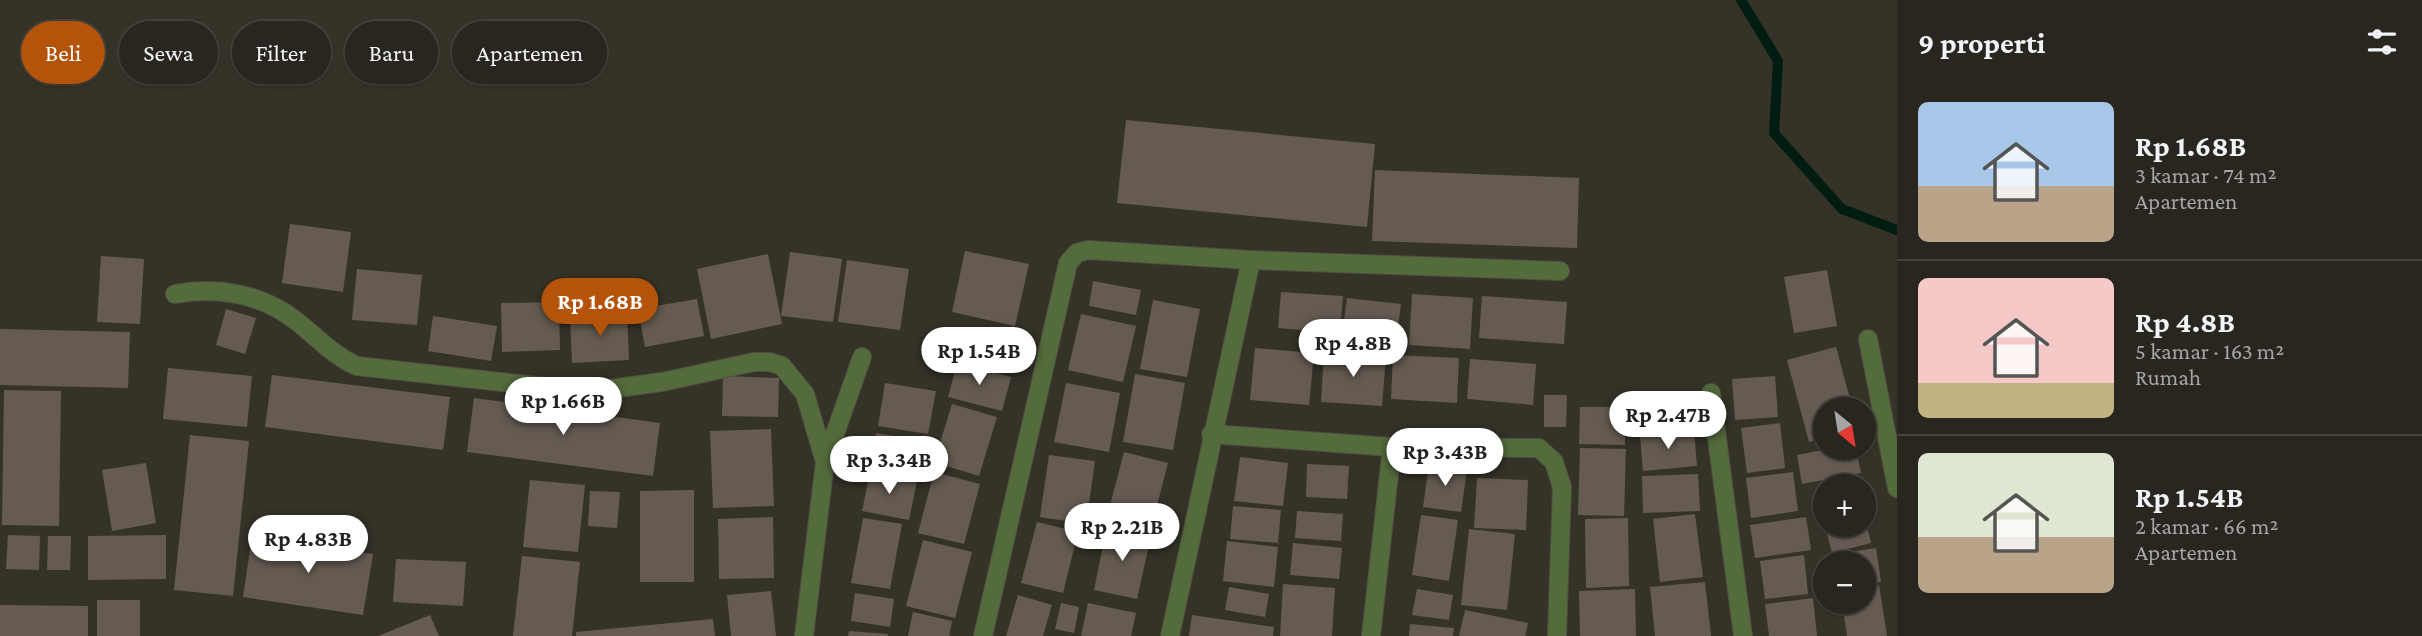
<!DOCTYPE html>
<html lang="id">
<meta charset="utf-8">
<style>
body{margin:0;font-family:"Crimson Pro",serif;background:#34322b;color:#f1f3f6;height:100vh;display:flex;flex-direction:column;font-size:26px;white-space:nowrap}
*{box-sizing:border-box;margin:0}
p{font-size:23px;color:#a5a5a4}
.icon{flex:none;width:38px;height:38px;fill:none;stroke:currentColor;stroke-width:2;stroke-linecap:round;stroke-linejoin:round}
.map{position:relative;flex:1;overflow:hidden}
.drawer{display:flex;flex-direction:column;background:#28261e;width:525px}
.drawer>*{flex:none}
.hud{position:absolute;left:21px;top:21px;width:665px;height:63px;display:flex;gap:14px}
.needle{width:46px;rotate:150deg}
.fabs{position:absolute;left:1813px;top:397px;display:grid;gap:14px}
.fabs a{display:grid;place-items:center;width:63px;height:63px;border-radius:50%;background:#28261e;box-shadow:0 2px 5px #0004,0 0 0 2px #44433c;font-size:35px}
.price{position:absolute;translate:-50% -60px;padding:0 16px;border-radius:24px;background:#fff;color:#222;font-size:23px;line-height:46px;filter:drop-shadow(0 2px 4px #0008)}
.price::after{content:'';position:absolute;left:50%;top:42px;width:21px;height:16px;margin-left:-10px;background:inherit;clip-path:polygon(0 0,100% 0,50% 100%)}
.price.on{background:#b45309;color:#fff}
ul{padding:0;list-style:none}
li{display:flex;align-items:center;gap:21px;height:175px;padding:0 21px}
li+li{border-top:2px solid #44433c}
li span{display:grid;place-items:center;flex:none;width:196px;height:140px;border-radius:10px;color:#555}
li>.icon{margin-inline-start:auto}
span .icon{width:84px;height:84px;fill:#fffc;stroke-width:1}
li b{font-size:30px}
h2{display:flex;justify-content:space-between;align-items:center;height:84px;padding:0 21px;font-size:30px}
.tag{padding:0 24px;border-radius:32px;background:#28261e;box-shadow:0 2px 5px #0004,0 0 0 2px #44433c;font-size:24px;line-height:63px}
.tag.on{background:#b45309;color:#fff}
main{display:flex;flex:1;min-height:0}
.map>svg:first-child{display:block}
.lines{fill:none;stroke-linecap:round;stroke-linejoin:round}
.stream{stroke:#011d11;stroke-width:10}
.building{fill:#655b52}
.minor-casing{stroke:#504e44;stroke-width:20}
.minor{stroke:#546b3c;stroke-width:18}
</style>
<main>
<div class="map">
<svg width="1897" height="636" viewBox="0 0 1897 636">
<rect width="100%" height="100%" fill="#353328"/>
<g class="lines">
<!-- stream -->
<path class="stream" d="M1741,0L1778,61L1774,133L1842,209L1897,230"/>
</g>
<!-- building -->
<g class="building">
<path d="M1126,120L1375,144L1367,227L1117,203Z"/>
<path d="M1375,170L1579,178L1577,248L1372,241Z"/>
<path d="M290,224L351,232L343,292L282,283Z"/>
<path d="M965,251L1029,264L1015,326L952,312Z"/>
<path d="M790,252L842,259L833,322L781,316Z"/>
<path d="M768,254L782,324L711,339L697,269Z"/>
<path d="M101,256L144,259L140,324L97,322Z"/>
<path d="M847,260L909,269L900,330L838,322Z"/>
<path d="M357,269L422,275L417,325L352,320Z"/>
<path d="M1827,270L1837,326L1794,333L1784,277Z"/>
<path d="M1093,281L1141,290L1136,315L1089,306Z"/>
<path d="M1281,292L1343,296L1340,333L1278,328Z"/>
<path d="M1412,294L1473,298L1470,349L1409,345Z"/>
<path d="M1482,296L1567,302L1564,344L1479,338Z"/>
<path d="M1347,298L1401,304L1396,341L1342,335Z"/>
<path d="M697,299L704,336L645,347L638,309Z"/>
<path d="M1153,300L1200,309L1187,377L1140,369Z"/>
<path d="M559,302L560,350L502,352L501,303Z"/>
<path d="M226,309L256,318L245,354L216,345Z"/>
<path d="M627,313L629,360L572,363L570,316Z"/>
<path d="M1081,314L1136,326L1123,382L1068,370Z"/>
<path d="M433,316L497,326L491,361L428,351Z"/>
<path d="M0,329L130,332L128,388L0,385Z"/>
<path d="M983,331L1018,341L1010,370L975,361Z"/>
<path d="M1836,347L1853,410H1825V437L1809,442L1787,360Z"/>
<path d="M1255,348L1314,353L1309,405L1250,400Z"/>
<path d="M1324,352L1386,356L1382,406L1321,402Z"/>
<path d="M1393,355L1459,358L1457,403L1391,399Z"/>
<path d="M1470,359L1536,364L1533,405L1467,399Z"/>
<path d="M957,363L1011,377L1002,411L948,397Z"/>
<path d="M168,368L252,376L247,427L163,419Z"/>
<path d="M1135,374L1185,383L1173,450L1123,442Z"/>
<path d="M272,375L450,397L443,450L265,427Z"/>
<path d="M723,376L779,378L778,417L722,416Z"/>
<path d="M1775,376L1778,417L1735,420L1732,379Z"/>
<path d="M885,383L936,391L928,434L878,426Z"/>
<path d="M1066,383L1120,393L1109,452L1054,442Z"/>
<path d="M4,390L61,391L59,526L2,525Z"/>
<path d="M1544,395H1567L1566,427H1544Z"/>
<path d="M474,398L660,423L653,476L467,452Z"/>
<path d="M952,404L997,417L979,476L934,462Z"/>
<path d="M1580,407H1625V445L1579,444Z"/>
<path d="M1780,423L1785,468L1747,473L1741,428Z"/>
<path d="M771,429L774,506L713,508L710,431Z"/>
<path d="M1694,431L1697,466L1643,471L1640,436Z"/>
<path d="M876,433L920,440L914,475L870,467Z"/>
<path d="M190,435L249,441L233,596L174,590Z"/>
<path d="M1580,448L1626,449L1624,516L1578,515Z"/>
<path d="M1833,448H1856L1861,473L1802,484L1797,455Z"/>
<path d="M1124,452L1168,463L1151,528L1107,517Z"/>
<path d="M1049,455L1095,461L1086,524L1040,517Z"/>
<path d="M1240,457L1288,463L1283,506L1234,501Z"/>
<path d="M146,463L156,523L112,531L102,470Z"/>
<path d="M1307,464L1349,466L1347,499L1306,497Z"/>
<path d="M1429,465L1467,470L1461,512L1423,507Z"/>
<path d="M870,472L917,481L909,520L862,511Z"/>
<path d="M934,472L980,484L964,544L918,533Z"/>
<path d="M1793,472L1798,511L1751,518L1746,478Z"/>
<path d="M1698,474L1700,511L1643,513L1642,476Z"/>
<path d="M1477,478L1528,480L1526,530L1474,528Z"/>
<path d="M530,480L585,485L578,552L523,547Z"/>
<path d="M1855,480L1857,486H1834Z"/>
<path d="M1825,488V520H1824L1817,490Z"/>
<path d="M694,490V582H640V491Z"/>
<path d="M590,491L620,492L617,528L588,526Z"/>
<path d="M1233,506L1281,510L1278,543L1230,539Z"/>
<path d="M1297,511L1343,514L1341,541L1295,538Z"/>
<path d="M1695,514L1703,577L1660,582L1653,519Z"/>
<path d="M1421,515L1458,520L1449,581L1412,575Z"/>
<path d="M773,517L774,578L719,579L718,519Z"/>
<path d="M1806,517L1811,550L1755,558L1750,525Z"/>
<path d="M863,518L902,524L890,589L851,583Z"/>
<path d="M1628,518L1629,586L1586,588L1585,519Z"/>
<path d="M1865,518L1871,543L1832,553L1825,525H1864Z"/>
<path d="M1037,522L1078,532L1063,593L1021,583Z"/>
<path d="M1107,526L1151,536L1137,599L1094,590Z"/>
<path d="M1469,529L1515,534L1507,610L1461,605Z"/>
<path d="M8,535L40,536L39,570L6,569Z"/>
<path d="M166,535V579L88,580V536Z"/>
<path d="M48,536H71L70,570H47Z"/>
<path d="M252,536L373,554L363,615L243,597Z"/>
<path d="M923,540L972,552L955,618L906,606Z"/>
<path d="M1227,541L1278,547L1274,587L1223,581Z"/>
<path d="M1293,543L1342,548L1339,579L1290,575Z"/>
<path d="M1876,548L1881,582L1864,584V564H1831L1830,555Z"/>
<path d="M1804,555L1808,594L1765,599L1760,561Z"/>
<path d="M522,556L580,562L572,636H513Z"/>
<path d="M396,559L466,562L463,606L393,602Z"/>
<path d="M1705,582L1711,636H1655L1650,587Z"/>
<path d="M1283,584L1335,588L1332,636H1280Z"/>
<path d="M1879,585L1887,636H1847L1842,602H1864V587Z"/>
<path d="M1229,587L1269,594L1265,617L1225,610Z"/>
<path d="M1417,589L1453,595L1449,620L1412,615Z"/>
<path d="M1635,589L1636,636H1580L1579,591Z"/>
<path d="M771,591L776,636H731L727,595Z"/>
<path d="M855,593L894,599L890,627L851,621Z"/>
<path d="M1018,595L1052,605L1043,636H1006Z"/>
<path d="M1813,598L1817,636H1769L1765,604Z"/>
<rect x="97" y="600" width="43" height="36"/>
<path d="M1061,603L1079,607L1074,633L1055,629Z"/>
<path d="M1088,603L1136,613L1131,636H1081Z"/>
<path d="M0,605L88,606V636H0Z"/>
<path d="M1465,610L1528,623L1525,636H1459Z"/>
<path d="M913,612L952,621L949,636H908Z"/>
<path d="M430,615L439,636H378Z"/>
<path d="M1192,615L1274,627L1273,636H1189Z"/>
<path d="M713,619L715,636H576V632Z"/>
<path d="M1410,624L1454,628L1453,636H1409Z"/>
<path d="M849,631L888,634V636H848Z"/>
</g>
<g class="lines">
<defs>
<g id="minor">
<path d="M1251,260L1560,271"/>
<path d="M175,294C216,286 262,294 295,320C316,336 332,355 357,366L546,387L610,389L662,382L754,362H770L782,366L805,394L825,462L804,636"/>
<path d="M1868,339L1897,488"/>
<path d="M1711,393L1743,636"/>
<path d="M1211,434L1392,447L1539,448L1554,462L1562,487L1557,636"/>
<path d="M825,462L862,357"/>
<path d="M983,636L1068,263L1077,253L1088,250L1251,260L1170,636"/>
<path d="M1371,636L1392,447"/>
</g>
</defs>
<!-- minor casing -->
<use href="#minor" class="minor-casing"/>
<!-- minor -->
<use href="#minor" class="minor"/>
</g>
</svg>
<div class="fabs">
<a><svg class="needle" viewBox="-14 -14 28 28"><path d="M0-13l5 13h-10z" fill="#e53935"/><path d="M0 13l5-13h-10z" fill="#a5a5a4"/></svg></a>
<a>+</a>
<a>−</a>
</div>
<b class="price on" style="left:600px;top:338px">Rp 1.68B</b>
<b class="price" style="left:1353px;top:379px">Rp 4.8B</b>
<b class="price" style="left:979px;top:387px">Rp 1.54B</b>
<b class="price" style="left:563px;top:437px">Rp 1.66B</b>
<b class="price" style="left:1668px;top:451px">Rp 2.47B</b>
<b class="price" style="left:1445px;top:488px">Rp 3.43B</b>
<b class="price" style="left:889px;top:496px">Rp 3.34B</b>
<b class="price" style="left:1122px;top:563px">Rp 2.21B</b>
<b class="price" style="left:308px;top:575px">Rp 4.83B</b>
<div class="hud">
<a class="tag on">Beli</a>
<a class="tag">Sewa</a>
<a class="tag">Filter</a>
<a class="tag">Baru</a>
<a class="tag">Apartemen</a>
</div>
</div>
<section class="drawer">
<h2>9 properti<svg class="icon" aria-label="filters" viewBox="0 0 24 24"><path d="M4 7h16M4 17h16"/><circle cx="9" cy="7" r="2"/><circle cx="15" cy="17" r="2"/></svg></h2>
<ul>
<li><span style="background:linear-gradient(#a9c7e8 60%,#b9a48a 0)"><svg class="icon" aria-label="home" viewBox="0 0 24 24"><path d="M3 11l9-7 9 7M6 9v11h12V9"/></svg></span><div><b>Rp 1.68B</b><p>3 kamar · 74 m²</p><p>Apartemen</p></div></li>
<li><span style="background:linear-gradient(#f6c9c9 75%,#c2b280 0)"><svg class="icon" aria-label="home" viewBox="0 0 24 24"><path d="M3 11l9-7 9 7M6 9v11h12V9"/></svg></span><div><b>Rp 4.8B</b><p>5 kamar · 163 m²</p><p>Rumah</p></div></li>
<li><span style="background:linear-gradient(#dfe7d0 60%,#b9a48a 0)"><svg class="icon" aria-label="home" viewBox="0 0 24 24"><path d="M3 11l9-7 9 7M6 9v11h12V9"/></svg></span><div><b>Rp 1.54B</b><p>2 kamar · 66 m²</p><p>Apartemen</p></div></li>
</ul>
</section>
</main>
